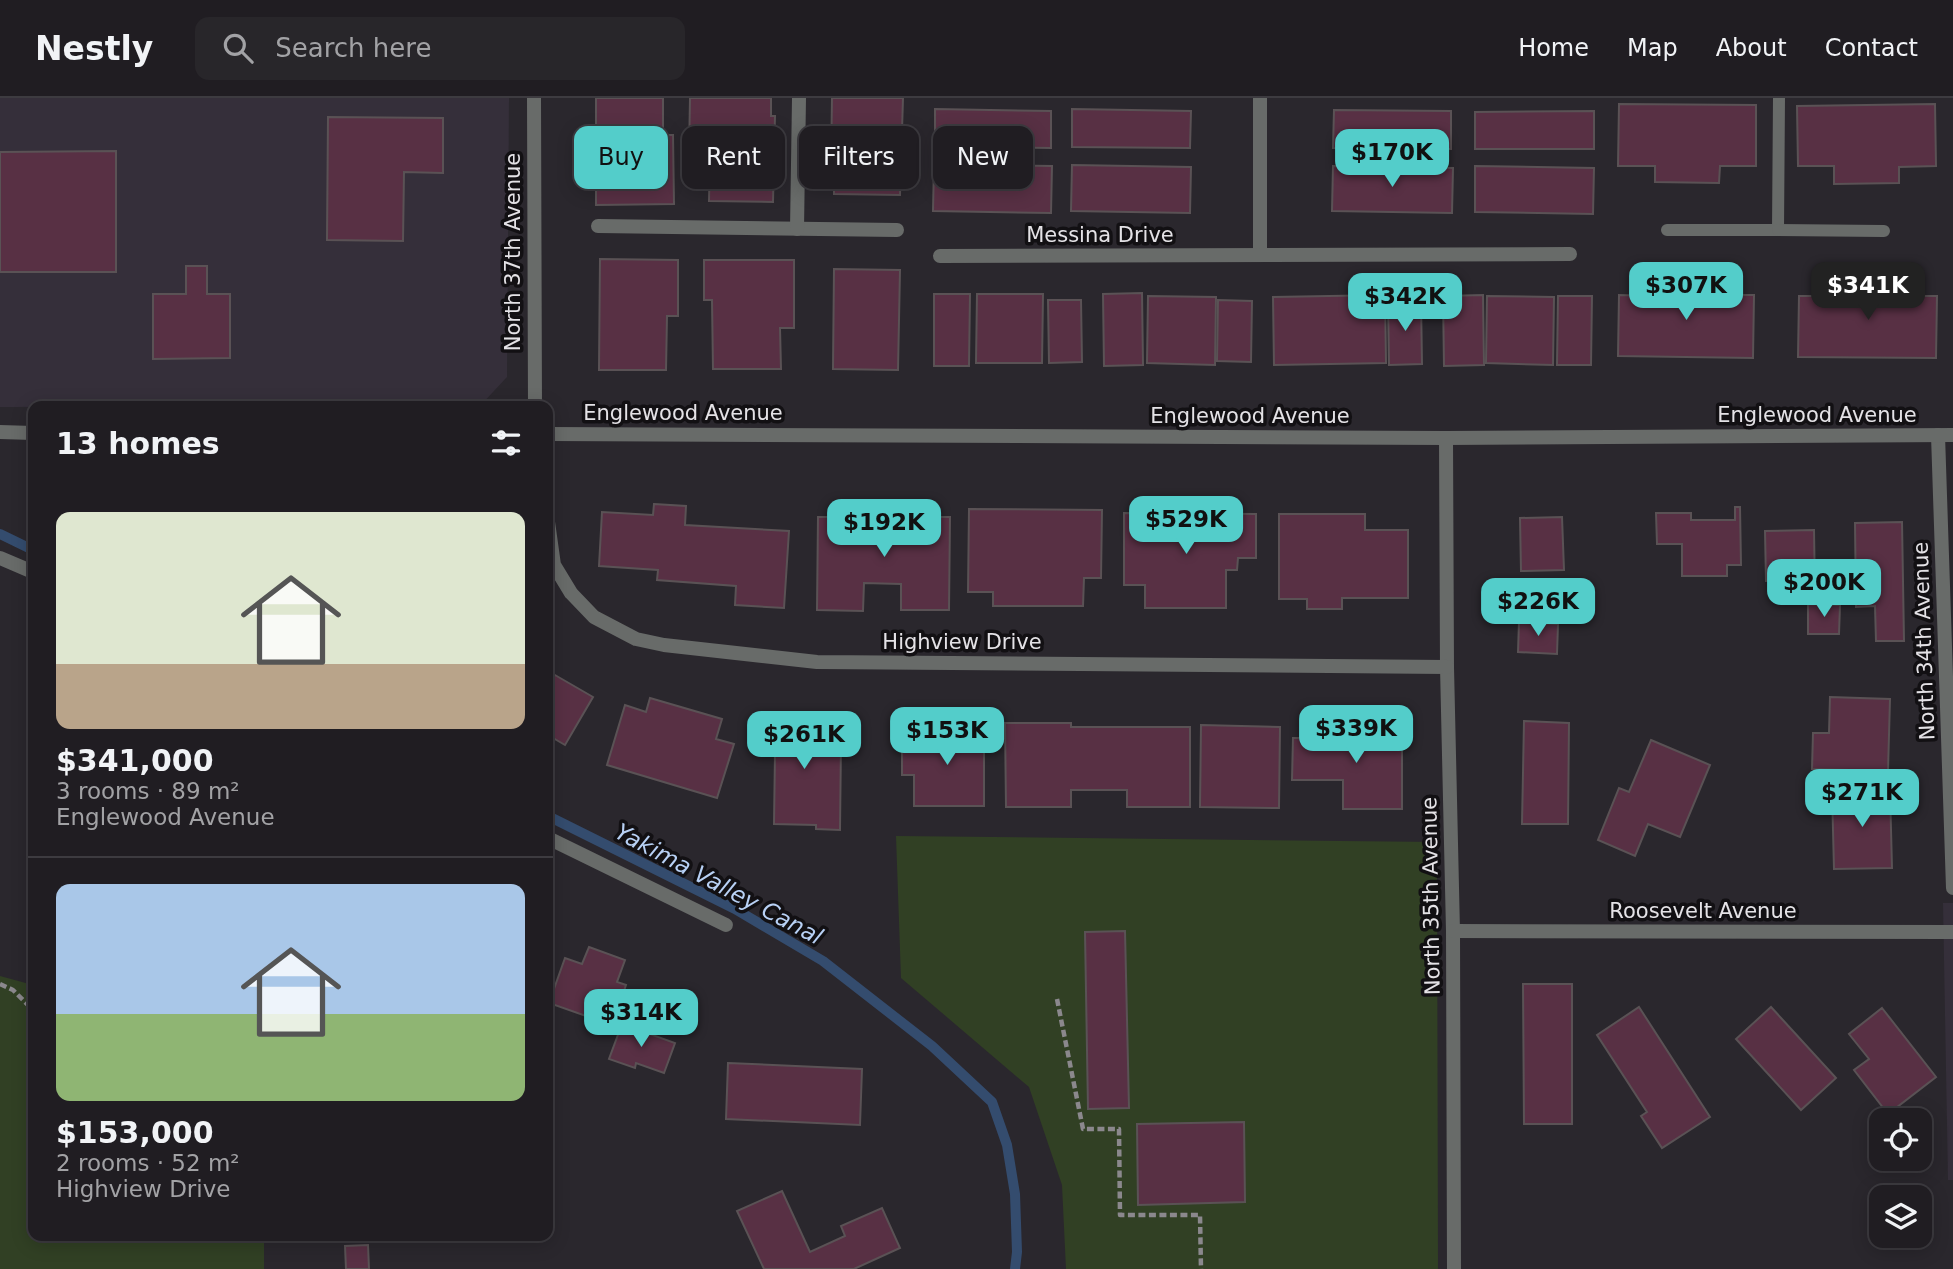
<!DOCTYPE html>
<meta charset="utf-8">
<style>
body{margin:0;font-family:"DejaVu Sans",sans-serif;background:#28262a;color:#f1f3f6;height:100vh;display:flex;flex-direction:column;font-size:26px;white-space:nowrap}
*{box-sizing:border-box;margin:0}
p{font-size:23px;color:#a2a2a5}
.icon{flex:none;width:38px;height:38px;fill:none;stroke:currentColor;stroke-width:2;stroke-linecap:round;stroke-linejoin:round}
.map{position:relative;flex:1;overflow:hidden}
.panel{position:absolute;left:28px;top:303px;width:525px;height:840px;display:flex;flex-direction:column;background:#201d22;border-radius:14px;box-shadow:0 4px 18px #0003,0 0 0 2px #3d3b40}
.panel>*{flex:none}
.hud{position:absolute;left:574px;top:28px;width:665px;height:63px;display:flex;gap:14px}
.controls{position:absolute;left:1869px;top:1010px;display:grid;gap:14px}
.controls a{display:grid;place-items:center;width:63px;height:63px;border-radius:14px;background:#201d22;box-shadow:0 4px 18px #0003,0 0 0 2px #3d3b40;font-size:35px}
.price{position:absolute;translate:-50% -60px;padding:0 16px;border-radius:14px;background:#53cdca;color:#111;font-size:23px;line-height:46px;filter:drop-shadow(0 2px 4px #0008)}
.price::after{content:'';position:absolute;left:50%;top:42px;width:21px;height:16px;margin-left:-10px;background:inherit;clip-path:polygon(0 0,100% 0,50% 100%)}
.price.on{background:#222;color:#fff}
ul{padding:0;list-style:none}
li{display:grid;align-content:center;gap:14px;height:371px;padding:0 28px}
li+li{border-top:2px solid #3d3b40}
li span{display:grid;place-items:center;height:217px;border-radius:14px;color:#555}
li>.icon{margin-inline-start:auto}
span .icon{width:126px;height:126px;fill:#fffc;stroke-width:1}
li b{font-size:30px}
h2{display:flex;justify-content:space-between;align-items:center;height:84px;padding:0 28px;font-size:30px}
.tag{padding:0 24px;border-radius:14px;background:#201d22;box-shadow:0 4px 18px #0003,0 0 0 2px #3d3b40;font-size:24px;line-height:63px}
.tag.on{background:#53cdca;color:#111}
header{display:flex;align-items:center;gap:42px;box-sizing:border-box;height:98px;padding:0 35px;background:#201d22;border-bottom:2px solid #3d3b40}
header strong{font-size:33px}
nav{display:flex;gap:38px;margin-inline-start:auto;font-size:24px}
.search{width:490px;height:63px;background:#28262a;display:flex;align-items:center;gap:18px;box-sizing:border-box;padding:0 24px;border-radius:14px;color:#a2a2a5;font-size:26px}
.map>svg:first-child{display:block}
.built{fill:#352f3a}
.green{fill:#314024}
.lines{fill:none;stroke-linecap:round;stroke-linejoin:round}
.stream{stroke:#344c6e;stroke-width:10}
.building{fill:#583044;stroke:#5a5255;stroke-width:2}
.path{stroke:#8b888d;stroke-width:4.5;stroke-dasharray:7 3.5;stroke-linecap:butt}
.service{stroke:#686b69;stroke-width:12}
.minor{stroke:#686b69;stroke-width:14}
.tertiary{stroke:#686b69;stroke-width:14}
.labels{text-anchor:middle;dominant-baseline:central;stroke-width:7;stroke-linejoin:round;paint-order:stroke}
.street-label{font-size:21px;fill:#e4e2e6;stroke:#121013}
.water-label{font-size:23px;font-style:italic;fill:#b8d1f5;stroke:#121013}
</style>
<header>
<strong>Nestly</strong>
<div class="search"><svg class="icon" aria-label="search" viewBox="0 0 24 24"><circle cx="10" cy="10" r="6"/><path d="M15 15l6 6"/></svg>Search here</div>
<nav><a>Home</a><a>Map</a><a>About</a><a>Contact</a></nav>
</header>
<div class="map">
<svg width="1953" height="1171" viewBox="0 0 1953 1171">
<rect width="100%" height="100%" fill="#2a272d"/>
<!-- built -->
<g class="built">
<path d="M0,0H509L507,279L480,308L0,309Z"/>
<path d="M1943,805H1953V1082H1948Z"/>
</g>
<!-- green -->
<g class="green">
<path d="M896,738L1437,744L1438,1171H1066L1062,1087L1029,989L901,880Z"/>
<path d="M0,760V878L33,887V1138H264V1171H0Z"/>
</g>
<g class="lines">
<!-- stream -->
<g class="stream">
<path d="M0,436L33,452"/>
<path d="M548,718L735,811L823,863L932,948L992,1004L1007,1047L1015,1096L1017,1154L1015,1171"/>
</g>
</g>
<!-- building -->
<g class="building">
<path d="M596,0H663V37H673L674,106L596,107Z"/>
<path d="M690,0H771V18H775L773,104L709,103L710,56H689Z"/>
<path d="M832,0H903L900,97L834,96V66H831Z"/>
<path d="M1619,6L1756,7V68H1720L1719,85L1655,84V68H1618Z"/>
<path d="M1935,6L1936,68L1899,69V85L1834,86V68H1798L1797,8Z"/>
<path d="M935,11L1051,13V50L935,48Z"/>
<path d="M1072,11L1191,13L1190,50L1072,49Z"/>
<path d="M1334,12L1451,13V51L1333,50Z"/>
<path d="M1594,13V51H1475V14Z"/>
<path d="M328,19L443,20V75L404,74L403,143L327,142Z"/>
<path d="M116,53V174H0V54Z"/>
<path d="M934,66L1052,68L1051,115L933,113Z"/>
<path d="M1072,67L1191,69L1190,115L1071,113Z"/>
<path d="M1333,68L1453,70L1452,115L1332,113Z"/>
<path d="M1475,68L1594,70L1593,116L1475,114Z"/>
<path d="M600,161L678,162V218H667L666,272H599Z"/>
<path d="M704,162H794V230H780L781,271H713L712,202H704Z"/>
<path d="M186,168H207V196H230V260L153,261V196H186Z"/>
<path d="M834,171L900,172L898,272L833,271Z"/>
<path d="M1654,180L1715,181V197H1754L1753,260L1618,258L1619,197L1653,198Z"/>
<path d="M1835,181L1901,182L1900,198H1937L1936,260L1798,259L1799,198H1835Z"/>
<path d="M1142,195L1143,267L1104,268L1103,196Z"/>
<path d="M934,196H970L969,268H934Z"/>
<path d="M977,196H1043L1042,265H976Z"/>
<path d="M1385,197L1386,265L1274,267L1273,199Z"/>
<path d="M1483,197L1484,267L1444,268L1443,198Z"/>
<path d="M1148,198L1216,199L1215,267L1147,265Z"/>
<path d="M1487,198L1554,199L1553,267L1486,265Z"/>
<path d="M1558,198H1592L1591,267H1557Z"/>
<path d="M1048,202H1081L1082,264L1049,265Z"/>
<path d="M1218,202L1252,203L1251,264L1217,263Z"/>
<path d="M1388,203H1421L1422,266L1389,267Z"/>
<path d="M654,406L686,408L685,427L789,433L784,510L735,507L736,488L657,482L658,472L599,468L602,414L653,417Z"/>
<path d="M1735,409H1740L1741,467H1727V478H1682V446H1657L1656,415H1691V422H1735Z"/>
<path d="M969,411L1102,412L1101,480H1084L1083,508H993V494H968Z"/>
<path d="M849,412H921L920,419H950L949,512H901V486L864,485L863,513L817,512L818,419H849Z"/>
<path d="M1124,415L1256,416V460H1238L1237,472H1226V510H1145V487H1124Z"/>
<path d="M1279,416H1365V432H1408V500H1342V511H1307V501H1279Z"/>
<path d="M1562,419L1564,472L1521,473L1520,420Z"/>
<path d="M1902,424L1904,543H1876L1875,508L1856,509L1855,425Z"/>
<path d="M1814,432L1815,496L1780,497V482L1766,483L1765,433Z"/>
<path d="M1808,506L1840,507L1839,536H1808Z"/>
<path d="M1519,524L1558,526L1557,556L1518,554Z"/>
<path d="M548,573L593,599L565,647L548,637Z"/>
<path d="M1830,599L1890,601L1888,673L1812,671L1813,635H1829Z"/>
<path d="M650,600L722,621L716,641L734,646L717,700L607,667L625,607L646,614Z"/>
<path d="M762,617L826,618V643L841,644L840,732L816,731V727L774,726L775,655L761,654Z"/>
<path d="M1524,623L1569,625L1568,726H1522Z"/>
<path d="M1005,625H1071V629H1190V709H1127V692H1071V709H1006Z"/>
<path d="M1201,627L1280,629L1279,710L1200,709Z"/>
<path d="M1343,627H1402V711H1343V682H1292L1293,640H1343Z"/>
<path d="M933,628H984V708H914V677H902V640H933Z"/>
<path d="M1651,642L1710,667L1680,739L1648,726L1635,758L1598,742L1619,690L1629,694Z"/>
<path d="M1890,692L1892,770L1834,771L1832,693Z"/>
<path d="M1125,833L1129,1010L1088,1011L1085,834Z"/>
<path d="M589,849L625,862L617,884L626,887L619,908L594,899L586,918L549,905L565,860L582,866Z"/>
<path d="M1523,886H1572V1026H1524Z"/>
<path d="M1639,909L1710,1019L1662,1050L1641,1018L1647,1014L1597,937Z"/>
<path d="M1771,909L1836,980L1801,1012L1736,941Z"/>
<path d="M1882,910L1936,979L1888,1016L1854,972L1869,961L1849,936Z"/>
<path d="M622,926L675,945L664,975L636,965L635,970L609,961Z"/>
<path d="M728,965L862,971L860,1027L726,1021Z"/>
<path d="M1244,1024L1245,1104L1138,1107L1137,1026Z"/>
<path d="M782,1093L810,1154L845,1138L841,1128L882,1110L900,1150L854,1171H764L737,1113Z"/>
<path d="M368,1147L369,1171H346L345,1148Z"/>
</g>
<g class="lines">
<!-- path -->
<g class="path">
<path d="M0,886L13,892L33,912"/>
<path d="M1057,901L1083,1031H1119L1120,1117H1200L1201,1171"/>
</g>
<!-- service -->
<g class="service">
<path d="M1667,132H1778L1779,0"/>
<path d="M1778,132L1884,133"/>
</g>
<!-- minor -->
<g class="minor">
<path d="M534,0L535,308"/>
<path d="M598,128L897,132"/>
<path d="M797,131L799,0"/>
<path d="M1260,157V0"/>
<path d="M940,158L1570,156"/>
<path d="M1938,337L1953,790"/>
<path d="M1446,340L1447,569L1453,833L1454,1171"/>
<path d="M548,424L554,467L571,495L594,519L636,541L664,547L817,564L1447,569"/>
<path d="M0,460L33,474"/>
<path d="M548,740L726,827"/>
<path d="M1453,833L1953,834"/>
</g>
<!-- tertiary -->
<g class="tertiary">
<path d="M0,334L33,335"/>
<path d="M548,336L1446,340L1953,337"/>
</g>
</g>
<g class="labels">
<!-- street labels -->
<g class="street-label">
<text x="1100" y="137">Messina Drive</text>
<text transform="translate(513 154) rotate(-90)">North 37th Avenue</text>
<text x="683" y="315">Englewood Avenue</text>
<text x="1817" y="317">Englewood Avenue</text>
<text x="1250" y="318">Englewood Avenue</text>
<text transform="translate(1924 543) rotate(-92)">North 34th Avenue</text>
<text x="962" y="544">Highview Drive</text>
<text transform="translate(1431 798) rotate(-91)">North 35th Avenue</text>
<text x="1703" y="813">Roosevelt Avenue</text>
</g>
<!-- water labels -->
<g class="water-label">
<text transform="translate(719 786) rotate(28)">Yakima Valley Canal</text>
</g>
</g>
</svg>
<div class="controls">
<a><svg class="icon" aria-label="locate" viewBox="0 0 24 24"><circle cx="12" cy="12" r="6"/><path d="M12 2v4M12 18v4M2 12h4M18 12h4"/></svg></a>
<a><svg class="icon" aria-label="layers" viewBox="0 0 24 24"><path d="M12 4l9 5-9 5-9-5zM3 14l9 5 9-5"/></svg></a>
</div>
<b class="price" style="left:1392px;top:91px">$170K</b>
<b class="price" style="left:1686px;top:224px">$307K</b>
<b class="price on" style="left:1868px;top:224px">$341K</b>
<b class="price" style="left:1405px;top:235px">$342K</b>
<b class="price" style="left:1186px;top:458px">$529K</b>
<b class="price" style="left:884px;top:461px">$192K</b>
<b class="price" style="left:1824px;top:521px">$200K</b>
<b class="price" style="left:1538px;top:540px">$226K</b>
<b class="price" style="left:1356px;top:667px">$339K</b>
<b class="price" style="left:947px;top:669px">$153K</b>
<b class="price" style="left:804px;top:673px">$261K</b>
<b class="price" style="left:1862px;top:731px">$271K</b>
<b class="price" style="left:641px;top:951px">$314K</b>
<div class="hud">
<a class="tag on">Buy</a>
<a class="tag">Rent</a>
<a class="tag">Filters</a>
<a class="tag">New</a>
</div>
<section class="panel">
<h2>13 homes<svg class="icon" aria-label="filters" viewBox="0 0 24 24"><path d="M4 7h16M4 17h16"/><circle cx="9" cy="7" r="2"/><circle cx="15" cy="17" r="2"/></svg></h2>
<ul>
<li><span style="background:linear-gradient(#dfe7d0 70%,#b9a48a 0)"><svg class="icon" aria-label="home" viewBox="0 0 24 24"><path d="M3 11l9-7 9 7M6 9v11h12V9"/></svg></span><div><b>$341,000</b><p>3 rooms · 89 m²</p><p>Englewood Avenue</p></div></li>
<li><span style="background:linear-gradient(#a9c7e8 60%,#8fb573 0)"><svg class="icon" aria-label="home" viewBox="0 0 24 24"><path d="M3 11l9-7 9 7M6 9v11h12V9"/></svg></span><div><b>$153,000</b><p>2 rooms · 52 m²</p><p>Highview Drive</p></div></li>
</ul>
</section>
</div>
